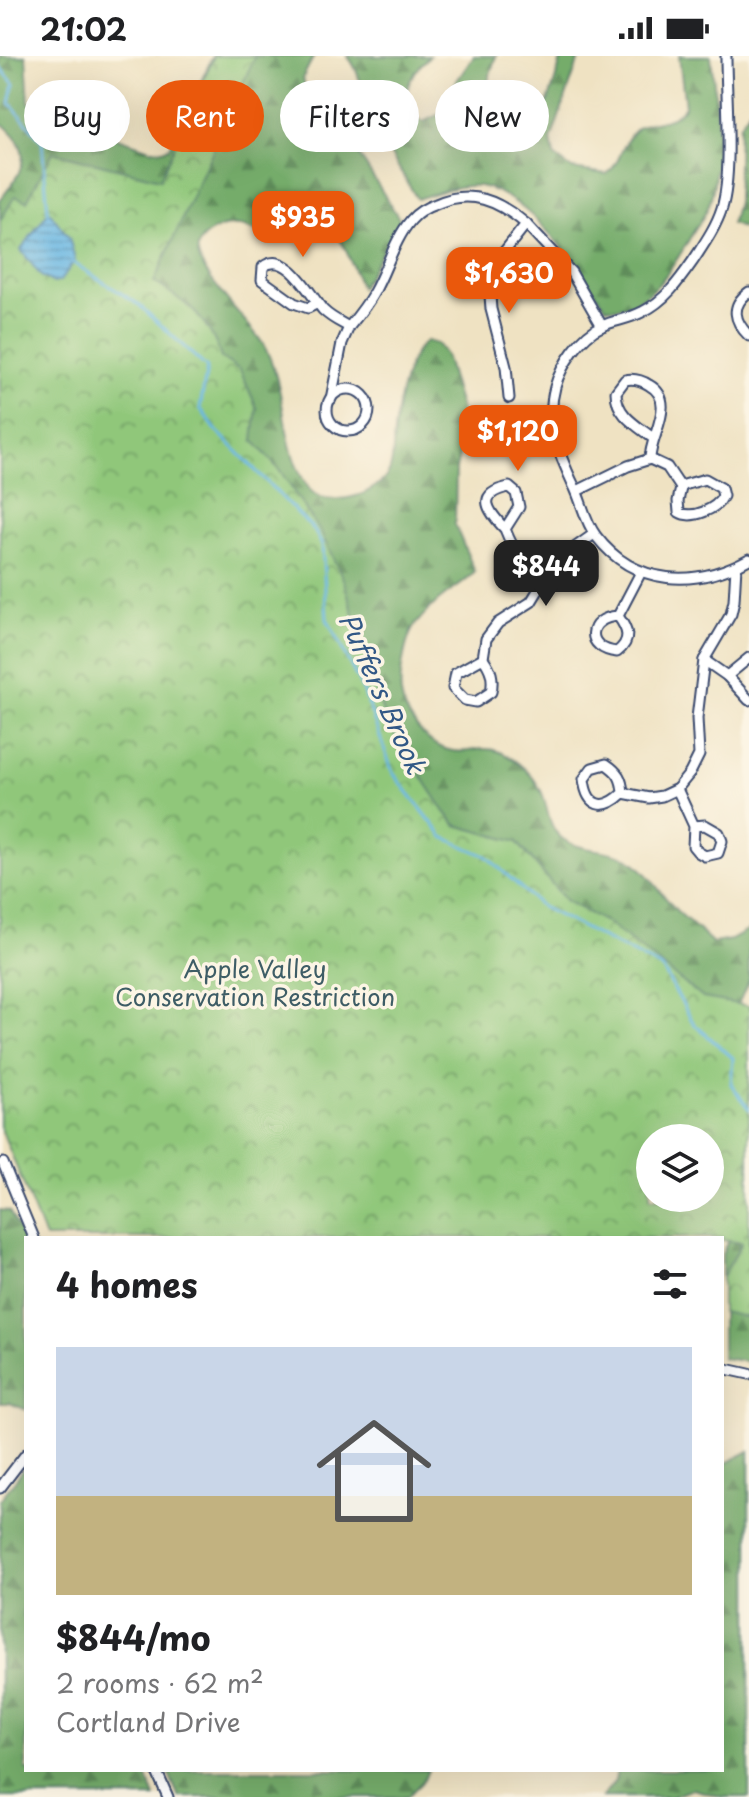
<!DOCTYPE html>
<meta charset="utf-8">
<style>
body{margin:0;font-family:"Playpen Sans",sans-serif;background:#f6f6f6;color:#202124;height:100vh;display:flex;flex-direction:column;font-size:30px;white-space:nowrap}
*{box-sizing:border-box;margin:0}
p{font-size:26px;color:#757577}
.icon{flex:none;width:44px;height:44px;fill:none;stroke:currentColor;stroke-width:2;stroke-linecap:round;stroke-linejoin:round}
.map{position:relative;flex:1;overflow:hidden}
.details{position:absolute;left:24px;top:1180px;width:700px;height:536px;display:flex;flex-direction:column;background:#fff;border-radius:0px;box-shadow:0 8px 32px #0002}
.details>*{flex:none}
.guide{position:absolute;left:24px;top:24px;width:702px;height:72px;display:flex;gap:16px}
.tools{position:absolute;left:636px;top:1068px;display:grid;gap:16px}
.tools a{display:grid;place-items:center;width:88px;height:88px;border-radius:50%;background:#fff;box-shadow:0 8px 32px #0002;font-size:40px}
.price{position:absolute;translate:-50% -68px;padding:0 18px;border-radius:16px;background:#ea580c;color:#fff;font-size:26px;line-height:52px;filter:drop-shadow(0 2px 4px #0008)}
.price::after{content:'';position:absolute;left:50%;top:48px;width:24px;height:18px;margin-left:-12px;background:inherit;clip-path:polygon(0 0,100% 0,50% 100%)}
.price.on{background:#222;color:#fff}
ul{padding:0;list-style:none}
li{display:grid;align-content:center;gap:16px;height:424px;padding:0 32px}
li+li{border-top:2px solid #e0e0e0}
li span{display:grid;place-items:center;height:248px;border-radius:0px;color:#555}
li>.icon{margin-inline-start:auto}
span .icon{width:144px;height:144px;fill:#fffc;stroke-width:1}
li b{font-size:34px}
h2{display:flex;justify-content:space-between;align-items:center;height:96px;padding:0 32px;font-size:34px}
.tag{padding:0 28px;border-radius:36px;background:#fff;box-shadow:0 8px 32px #0002;font-size:28px;line-height:72px}
.tag.on{background:#ea580c;color:#fff}
.status{display:flex;justify-content:space-between;align-items:center;height:56px;padding:0 40px;background:#fff;direction:ltr}
.status svg{height:22px;fill:currentColor}
.map>svg:first-child{display:block}
.forest{fill:url(#forest-firs);stroke:#486e64;stroke-width:2}
.park{fill:url(#park-crowns);stroke:#567b6c;stroke-width:2;fill-rule:evenodd}
.water{fill:url(#water-rules);stroke:#4273a0;stroke-width:2}
.lines{fill:none;stroke-linecap:round;stroke-linejoin:round}
.stream{stroke:#69b7e3;stroke-width:3}
.minor-casing{stroke:#3b4a6d;stroke-width:13}
.minor{stroke:#fff;stroke-width:9}
.labels{text-anchor:middle;dominant-baseline:central;stroke-width:7;stroke-linejoin:round;paint-order:stroke}
.park-label{font-size:24px;fill:#3e5d66;stroke:#fcf5e5}
.water-label{font-size:26px;font-style:italic;fill:#325886;stroke:#fcf5e5}
</style>
<div class="status"><b>21:02</b><svg viewBox="0 0 49 12"><path d="M0 12V9h3v3zM5 12V6h3v6zM10 12V3h3v9zM15 12V0h3v12zM26 1h20v11H26zM47 4h2v5h-2z"/></svg></div>
<div class="map">
<svg width="749" height="1741" viewBox="0 0 749 1741">
<defs>
<pattern id="forest-firs" width="22" height="20" patternUnits="userSpaceOnUse" patternTransform="scale(2)"><rect width="22" height="20" fill="#74ac6a"/><path d="M5 1l3.5 6h-7zM16 11l3.5 6h-7z" fill="#5e8c5a"/></pattern>
<pattern id="park-crowns" width="20" height="18" patternUnits="userSpaceOnUse" patternTransform="scale(2)"><rect width="20" height="18" fill="#90c77a"/><path d="M2 6a3 3 0 1 1 6 0M12 15a3 3 0 1 1 6 0" fill="none" stroke="#75a267"/></pattern>
<pattern id="water-rules" width="6" height="5" patternUnits="userSpaceOnUse" patternTransform="scale(2)"><rect width="6" height="5" fill="#69b7e3"/><path d="M0 2.5h6" fill="none" stroke="#5695bb"/></pattern>
</defs>
<rect width="100%" height="100%" fill="#fcf5e5"/>
<filter id="ink" filterUnits="userSpaceOnUse"><feTurbulence type="fractalNoise" baseFrequency=".0125" numOctaves="2"/><feDisplacementMap in="SourceGraphic" scale="16" xChannelSelector="R" yChannelSelector="G"/><feConvolveMatrix kernelMatrix="1 2 1 2 8 2 1 2 1" color-interpolation-filters="sRGB"/></filter>
<filter id="wash" filterUnits="userSpaceOnUse"><feTurbulence type="fractalNoise" baseFrequency=".006" numOctaves="4" result="noise"/><feDisplacementMap in="SourceGraphic" scale="32" xChannelSelector="R" yChannelSelector="G"/><feGaussianBlur stdDeviation="1.8" result="paint"/><feColorMatrix in="noise" values="0 0 0 0 0 0 0 0 0 0 0 0 0 0 0 0 0 1.4 0 .05"/><feComposite in="paint" operator="in"/></filter>
<g filter="url(#wash)">
<rect width="100%" height="100%" fill="#efe2c2"/>
<!-- forest -->
<g class="forest">
<path d="M0,0H26L29,46L39,55L150,93L163,94L170,90L213,0H314L303,21L306,36L313,48L353,89L400,164L361,232C350,209 347,179 320,167C302,159 286,176 268,177C257,178 249,171 239,170C225,169 202,175 198,191C192,212 253,269 264,290C289,334 279,393 310,434C321,447 341,444 356,440C367,437 384,427 389,416C395,402 392,383 395,368C398,346 408,295 427,285L437,288L445,299L460,351L464,378L456,413L455,469L475,516C466,526 457,531 447,538C436,546 424,558 416,568C405,581 399,621 401,638C404,659 424,686 445,693C476,703 481,679 518,707C528,715 536,723 541,735C549,751 547,772 563,783C582,796 608,792 627,802C647,813 661,839 677,855C689,866 701,876 713,887L731,884L749,874V924L678,1082H650L649,1146L0,1006V144C24,114 36,94 0,66Z"/>
<path d="M347,0H430C409,18 393,48 423,66L442,57L454,29L474,0H496C485,34 471,67 510,88C541,81 555,27 562,0H580L551,84L554,100L572,113L607,118C621,107 621,88 634,75C648,61 669,71 685,50L679,0H711C715,37 720,75 716,112C715,123 713,138 709,148C706,158 699,167 694,175C675,207 649,258 606,251C578,212 533,144 484,131C463,126 437,137 417,143C400,113 381,85 368,53C361,36 360,13 347,0Z"/>
<path d="M749,55V174L731,168L737,146L739,70Z"/>
<path d="M749,1136V1306L722,1302V1198Z"/>
<path d="M0,1154L9,1155L26,1187V1354L10,1347H0Z"/>
<path d="M749,1395V1741H723L692,1733L671,1741H602L615,1725L617,1714H722V1409Z"/>
<path d="M26,1410V1542L22,1559L26,1566V1714H144L155,1741H0V1444Z"/>
<path d="M167,1714H428L424,1724L407,1741H179Z"/>
</g>
<!-- park -->
<path class="park" d="M214,0H255L154,226C187,247 210,263 221,302L240,314L257,352L253,384L281,416L321,477L344,525L385,664L445,756L456,769L517,786L566,845L609,868L703,942L749,950V1262L722,1256V1222L742,1187L722,1184V1182H45L0,1070V165L15,140L27,145L53,96L160,123ZM650,1082H710V1142H650Z"/>
<!-- water -->
<path class="water" d="M49,155L69,182L75,204L60,225L54,227L41,220L21,194Z"/>
<g class="lines">
<!-- stream -->
<g class="stream">
<path d="M0,11L14,28L10,47L42,85L48,156"/>
<path d="M72,206L138,248L207,312L200,352L216,374L314,474L322,489L327,563L363,634L393,717L443,781L486,800L542,851L662,912L694,968L733,1002L731,1028L749,1053"/>
</g>
</g>
</g>
<g filter="url(#ink)">
<g class="lines">
<defs>
<g id="minor">
<path d="M726,0C726,41 733,115 722,152C716,171 704,188 693,205C679,225 665,245 642,256C629,263 615,264 602,270C581,279 561,309 555,331C545,367 559,398 574,430C582,446 585,466 596,480C635,531 696,532 749,503"/>
<path d="M526,168L571,216L602,270"/>
<path d="M459,208L489,226L491,253L506,311L509,342"/>
<path d="M749,236C730,250 734,265 749,280"/>
<path d="M318,247L308,252L294,247L262,224L263,211C286,192 311,240 323,254C331,262 340,266 349,271L342,287L331,343"/>
<path d="M349,271C358,260 367,249 374,236C387,213 394,184 411,164C417,157 427,151 436,148C471,132 499,145 526,168L504,196L489,226"/>
<circle cx="348" cy="354" r="21"/>
<path d="M650,403C650,379 678,345 649,329C641,324 634,322 625,324L616,336C616,359 636,369 653,382"/>
<path d="M577,435L628,410L650,403L667,411L681,432L678,445L679,456C692,464 717,453 723,440L721,432L705,423L684,429L681,432"/>
<path d="M505,473C489,456 474,438 509,431L516,437L519,451L505,473C514,496 522,509 546,517"/>
<path d="M618,560C586,562 585,593 617,596C632,584 628,574 618,560L641,516"/>
<path d="M483,602C491,613 494,622 491,636L476,646L465,644L453,632L456,617L483,602L486,583L498,567L531,546L556,505L594,478"/>
<path d="M749,602L727,620L749,644"/>
<path d="M704,604L731,558L734,545L736,510"/>
<path d="M677,733L694,770L693,790L698,796L705,800L718,797L722,785L719,777L705,769L694,770"/>
<path d="M623,737C622,722 618,716 606,708L592,712L584,723C587,751 603,756 623,737L649,742L662,740L677,733L690,717L699,699L697,662L704,604L727,620"/>
<path d="M3,1107L34,1182"/>
<path d="M722,1312L749,1318"/>
<path d="M0,1432L26,1398"/>
<path d="M156,1714L168,1741"/>
</g>
</defs>
<!-- minor casing -->
<use href="#minor" class="minor-casing"/>
<!-- minor -->
<use href="#minor" class="minor"/>
</g>
</g>
<g class="labels">
<!-- park labels -->
<g class="park-label">
<text x="255" y="912">Apple Valley<tspan x="255" dy="28">Conservation Restriction</tspan></text>
</g>
<!-- water labels -->
<g class="water-label">
<text transform="translate(383 637) rotate(66)">Puffers Brook</text>
</g>
</g>
</svg>
<div class="tools">
<a><svg class="icon" aria-label="layers" viewBox="0 0 24 24"><path d="M12 4l9 5-9 5-9-5zM3 14l9 5 9-5"/></svg></a>
</div>
<b class="price" style="left:303px;top:203px">$935</b>
<b class="price" style="left:509px;top:259px">$1,630</b>
<b class="price" style="left:518px;top:417px">$1,120</b>
<b class="price on" style="left:546px;top:552px">$844</b>
<div class="guide">
<a class="tag">Buy</a>
<a class="tag on">Rent</a>
<a class="tag">Filters</a>
<a class="tag">New</a>
</div>
<section class="details">
<h2>4 homes<svg class="icon" aria-label="filters" viewBox="0 0 24 24"><path d="M4 7h16M4 17h16"/><circle cx="9" cy="7" r="2"/><circle cx="15" cy="17" r="2"/></svg></h2>
<ul>
<li><span style="background:linear-gradient(#c9d6e8 60%,#c2b280 0)"><svg class="icon" aria-label="home" viewBox="0 0 24 24"><path d="M3 11l9-7 9 7M6 9v11h12V9"/></svg></span><div><b>$844/mo</b><p>2 rooms · 62 m²</p><p>Cortland Drive</p></div></li>
</ul>
</section>
</div>
